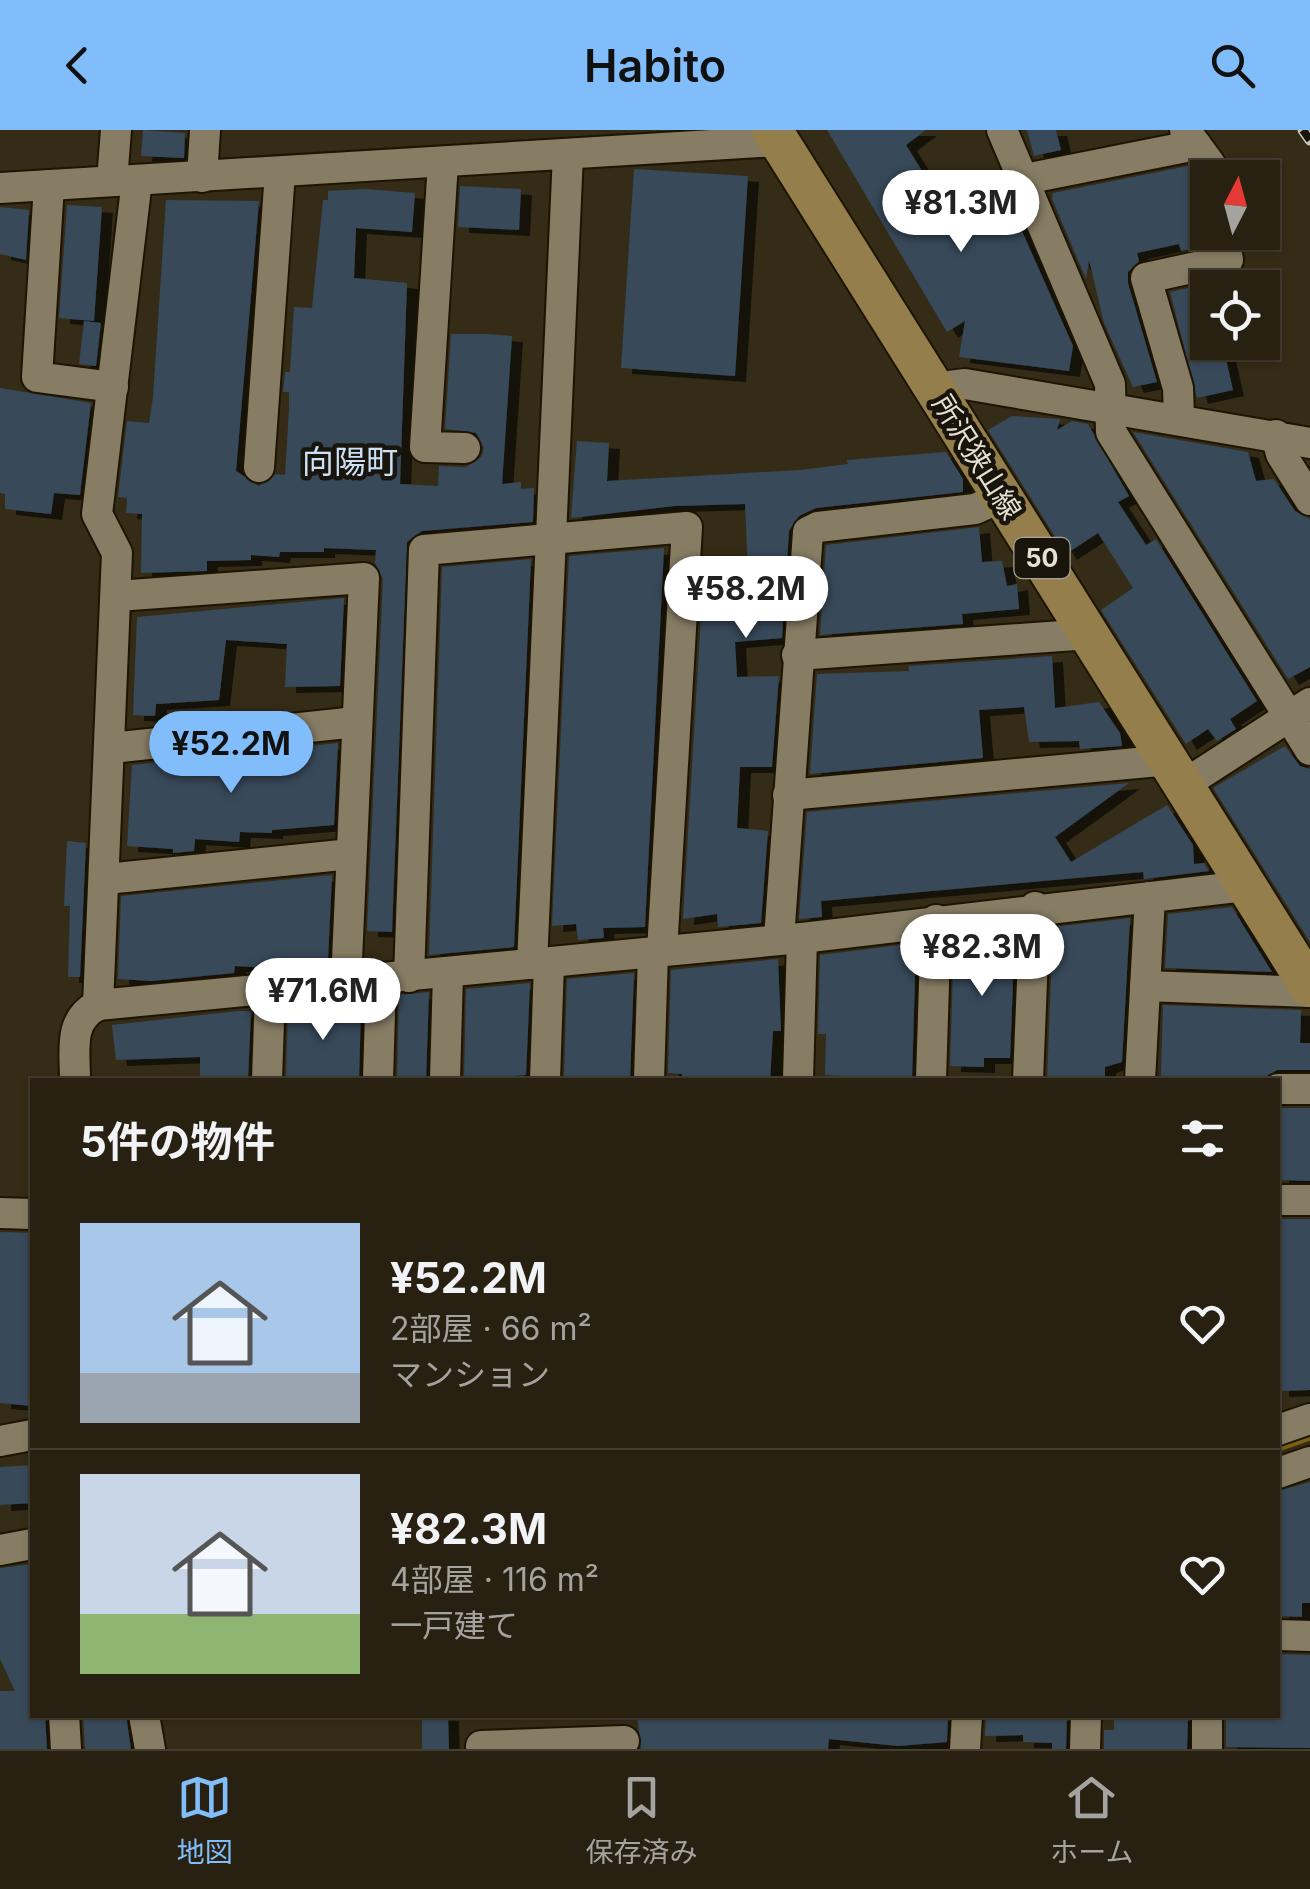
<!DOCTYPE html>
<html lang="ja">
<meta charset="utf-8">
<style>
body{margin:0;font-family:Inter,"Noto Sans JP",sans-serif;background:#342e1f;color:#f1f3f6;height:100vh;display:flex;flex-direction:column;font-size:38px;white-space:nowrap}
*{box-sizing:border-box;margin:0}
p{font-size:32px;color:#a5a39f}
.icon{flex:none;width:55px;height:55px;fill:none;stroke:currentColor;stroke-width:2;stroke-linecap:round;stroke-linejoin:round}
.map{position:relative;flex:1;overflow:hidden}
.drawer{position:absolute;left:30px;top:948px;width:1250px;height:640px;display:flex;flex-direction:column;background:#282111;border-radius:0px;box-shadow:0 2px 8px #0004,0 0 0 2px #443e31}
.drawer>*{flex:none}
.needle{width:65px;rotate:6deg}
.controls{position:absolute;left:1190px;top:30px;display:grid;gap:20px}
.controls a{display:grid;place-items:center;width:90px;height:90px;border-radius:0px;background:#282111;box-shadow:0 2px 8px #0004,0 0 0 2px #443e31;font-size:50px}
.price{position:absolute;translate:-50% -85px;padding:0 22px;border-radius:35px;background:#fff;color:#222;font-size:32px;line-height:65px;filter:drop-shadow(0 2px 5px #0008)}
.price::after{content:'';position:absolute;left:50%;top:60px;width:30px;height:22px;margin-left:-15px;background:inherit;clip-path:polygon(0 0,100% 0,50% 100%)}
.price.current{background:#80bdfa;color:#111}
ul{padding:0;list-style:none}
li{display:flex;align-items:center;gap:30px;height:250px;padding:0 50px}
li+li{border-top:2px solid #443e31}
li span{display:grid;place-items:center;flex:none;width:280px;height:200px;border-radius:0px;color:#555}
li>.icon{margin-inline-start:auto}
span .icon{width:120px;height:120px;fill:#fffc;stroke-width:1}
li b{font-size:42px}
h2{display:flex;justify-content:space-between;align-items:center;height:120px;padding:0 50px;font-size:42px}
header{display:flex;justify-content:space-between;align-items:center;height:130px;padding:0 50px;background:#80bdfa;color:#111;font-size:45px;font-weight:600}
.tab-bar{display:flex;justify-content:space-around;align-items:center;height:140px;border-top:2px solid #443e31;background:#282111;font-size:28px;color:#a5a39f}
.tab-bar a{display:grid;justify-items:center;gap:5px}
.tab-bar .current{color:#80bdfa}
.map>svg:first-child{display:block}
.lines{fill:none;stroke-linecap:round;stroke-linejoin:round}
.stream{stroke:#7c6112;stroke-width:9}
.building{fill:#37495a;filter:url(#shadow)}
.minor-casing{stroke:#1d1402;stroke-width:34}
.major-casing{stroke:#1d1402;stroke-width:44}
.minor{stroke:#877d65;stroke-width:30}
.major{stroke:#947f4c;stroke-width:40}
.rail-casing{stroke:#c8c2b3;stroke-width:11}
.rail{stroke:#19150c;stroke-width:8;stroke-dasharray:22;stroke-linecap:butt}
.labels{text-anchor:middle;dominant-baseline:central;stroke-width:9;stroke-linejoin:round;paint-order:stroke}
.shield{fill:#19150c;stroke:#a8a497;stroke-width:2.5}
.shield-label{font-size:25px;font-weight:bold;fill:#e6e1d3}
.street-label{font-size:28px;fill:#e6e1d3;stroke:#19150c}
.quarter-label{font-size:32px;fill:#cbe1f8;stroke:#19150c}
</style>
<header><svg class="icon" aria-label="back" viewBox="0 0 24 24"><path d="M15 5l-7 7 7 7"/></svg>Habito<svg class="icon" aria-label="search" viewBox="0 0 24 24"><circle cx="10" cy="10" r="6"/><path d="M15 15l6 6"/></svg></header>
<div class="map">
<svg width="1310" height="1619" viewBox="0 0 1310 1619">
<defs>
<filter id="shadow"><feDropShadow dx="11" dy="6" stdDeviation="0" flood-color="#0009"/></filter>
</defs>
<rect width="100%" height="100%" fill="#352c17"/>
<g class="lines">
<!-- stream -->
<path class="stream" d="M1278,1317L1310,1306"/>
</g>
<!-- building -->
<g class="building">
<path d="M143,0L185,3L184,28L141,26Z"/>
<path d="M827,0H926L906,15L949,85L1001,54L1073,216L1069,241L959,227L965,191L947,202Z"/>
<path d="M1027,0H1056L1061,20L1034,26Z"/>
<path d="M1188,36L1202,63L1206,116L1181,121L1179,114L1137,123L1139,131L1128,142V153L1157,252L1133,257L1104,193L1089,130L1086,149L1052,69L1053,63Z"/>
<path d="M634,39L748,46L735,246L621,238Z"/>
<path d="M460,56L521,59L519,100L458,97Z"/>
<path d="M365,59L415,63L412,102L356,98L354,148L407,153L400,354L438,356L439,336L466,337L481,327L484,318L476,303L445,299L451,204H486L512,206L502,354L521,352V359L534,358L533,392L422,401L407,412L392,802L367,801L383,449L375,433L376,420L324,418V422H280L279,427L251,425V430L207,431V441L141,443L142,384L126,383L127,368L118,367L127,291L149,293L153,267L166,70L259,71L236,341L259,356L276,344L285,345L289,280V262H283L285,242H290L294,177L312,178L323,70H328V61Z"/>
<path d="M67,75L102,77L94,191L59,188Z"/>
<path d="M0,77L29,80L26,130L0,124Z"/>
<path d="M1230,149L1232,158H1208V212H1222L1233,260L1197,268L1170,162Z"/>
<path d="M84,191L101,193L96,236L79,234Z"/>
<path d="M0,258L91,273L80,365L54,363L51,384L5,379V364L0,363Z"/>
<path d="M1012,286L1060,289L1057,300L1072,291L1088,294L1129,366L1118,372L1146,415L1156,409L1257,571L1230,589L1236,599L1217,611L1208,599L1186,614L1101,480L1133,458L1098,403L1066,424L988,300Z"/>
<path d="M1133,302L1248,322L1256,351L1274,349L1295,381L1310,389V537L1288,549Z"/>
<path d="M577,311L609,313L607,351L800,340L848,334L847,330L946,322L963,349V362L816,378L799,386L789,401L782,508L735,512L737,547L779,546L772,637H740L737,698L768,701L761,793L718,797L717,784L683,789L701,485L742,488L743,442H748L745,374L674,376L571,388Z"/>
<path d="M979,397L982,432L1002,431L1007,456L1017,454L1019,479L962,484L963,494L820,505L826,415Z"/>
<path d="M664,418L645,797L603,798L604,808L578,810L576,794L552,796L569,426Z"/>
<path d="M531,429L514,817L429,825L442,437Z"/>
<path d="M344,468L340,556L285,557L287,514L226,510L219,570L156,574L155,586L133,585L137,487Z"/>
<path d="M1052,526L1055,578L1099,572L1120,603L1122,616L1080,619L1079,611L1029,612L1024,577L979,580L983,628L810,644L817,544L909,541V536Z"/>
<path d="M338,613L334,695L272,700V703L240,702L239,712L195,709L194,721L173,723V719L127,716L132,635Z"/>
<path d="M1285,616L1300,636L1310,639V812L1213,658Z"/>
<path d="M1129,653L1055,707L1071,732L1167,675L1193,715L1194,734L1204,733L1209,741L1144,749L1143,742L821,771L822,787L799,789L807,682Z"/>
<path d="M67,711L86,713L80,847H68L70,776H64Z"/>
<path d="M332,745L328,830L289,831V838L283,839L235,836L234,843L152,851L118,849L121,766Z"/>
<path d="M1232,777L1272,842L1165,838L1168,784Z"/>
<path d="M1130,788L1122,932L1105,937V950H1047L1053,797Z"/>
<path d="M1015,802L1010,928H984V937L950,936L954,809Z"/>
<path d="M916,813L912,950L825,945L826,904H818L820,825Z"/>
<path d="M778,829L781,901H773L770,950L682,948V944L668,943L671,840Z"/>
<path d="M634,843L630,950L564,946L567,849Z"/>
<path d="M530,853L526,945L464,950L466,859Z"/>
<path d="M429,862L426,950H397L399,865Z"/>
<path d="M1163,875L1301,880L1300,913H1310V940H1277L1262,950L1161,946Z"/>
<path d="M288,876L361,878L359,950H286Z"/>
<path d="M238,881H251L248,950H200V927L116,930L112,895Z"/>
<path d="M1278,978H1310V1051L1278,1050Z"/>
<path d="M1278,1089H1310V1260L1278,1261Z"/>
<path d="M0,1102L32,1103V1276L0,1273Z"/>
<path d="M32,1335V1373L0,1375V1337Z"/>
<path d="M1310,1352V1473H1302V1487L1278,1486V1361Z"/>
<path d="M32,1434V1585H45L47,1619H0V1561H15L0,1529V1438Z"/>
<path d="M1278,1524L1310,1525V1618L1226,1617V1586L1278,1585Z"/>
<path d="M83,1585H126L131,1619H85Z"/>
<path d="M422,1585H448L449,1619H422Z"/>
<path d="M637,1585H948L947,1612L898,1616L829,1609L828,1619H641Z"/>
<path d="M986,1585H1067L1066,1619H1052V1613L1023,1612V1605L985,1606Z"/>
<path d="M1114,1585H1188L1187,1619H1104V1600H1114Z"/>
</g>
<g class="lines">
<defs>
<g id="minor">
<path d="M1002,0L1110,254L1111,302L1310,620"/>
<path d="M1185,0L1210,34L1213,48"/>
<path d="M443,32L425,317L465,318"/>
<path d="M202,47L205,0"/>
<path d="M1020,50L1196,15"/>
<path d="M112,51L116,0"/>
<path d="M49,55L37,247L113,257"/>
<path d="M0,58L778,11"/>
<path d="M934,258L965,254L1310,313"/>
<path d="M1179,287L1178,258L1146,148L1228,130L1223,102"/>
<path d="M1276,305L1281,324L1310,370"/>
<path d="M259,337L280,42"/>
<path d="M117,466L364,448L346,853"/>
<path d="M797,525L1090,504"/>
<path d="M111,618L356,592"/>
<path d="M1185,654L1310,573"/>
<path d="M788,665L1170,630"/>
<path d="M106,749L351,724"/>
<path d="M779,809L808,402L818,397L975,379L1002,367"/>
<path d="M532,834L568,24"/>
<path d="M409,847L424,420L687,397L662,821"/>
<path d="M1145,856L1310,862"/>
<path d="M98,875L802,808L1245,756"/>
<path d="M75,950C75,920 68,890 98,875L117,423L97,384L137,50"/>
<path d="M267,950L270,862"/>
<path d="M378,950L381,849"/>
<path d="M445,950L448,843"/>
<path d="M545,950L549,833"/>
<path d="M649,950L653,823"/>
<path d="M798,950L802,808"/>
<path d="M931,950L936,790"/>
<path d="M1028,950L1035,777"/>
<path d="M1140,950L1150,767"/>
<path d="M1278,959H1310"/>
<path d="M1278,1070H1310"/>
<path d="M0,1083L32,1084"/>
<path d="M1278,1300L1310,1289"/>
<path d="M0,1311L32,1305"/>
<path d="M1278,1343L1310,1332"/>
<path d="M0,1420L32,1414"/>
<path d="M1278,1505L1310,1506"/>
<path d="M64,1585L66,1619"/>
<path d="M144,1585L150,1619"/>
<path d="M481,1616L624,1611"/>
<path d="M965,1619L967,1585"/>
<path d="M1085,1619L1086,1585"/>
<path d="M1207,1619V1585"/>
</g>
<path id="major" d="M772,0L1310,857"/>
</defs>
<!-- minor casing -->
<use href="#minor" class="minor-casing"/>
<!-- major casing -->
<use href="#major" class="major-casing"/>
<!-- minor -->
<use href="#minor" class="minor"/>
<!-- major -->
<use href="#major" class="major"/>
<defs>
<path id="rail" d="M1303,0L1310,10"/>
</defs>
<!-- rail casing -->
<use href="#rail" class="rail-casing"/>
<!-- rail -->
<use href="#rail" class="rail"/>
</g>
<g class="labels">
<!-- shield labels -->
<rect class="shield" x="1014.5" y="408" width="55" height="40" rx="8"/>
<g class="shield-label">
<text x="1042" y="428">50</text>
</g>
<!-- street labels -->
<g class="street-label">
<text transform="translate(977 327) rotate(58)">所沢狭山線</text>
</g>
<!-- quarter labels -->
<g class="quarter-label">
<text x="350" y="331">向陽町</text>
</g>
</g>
</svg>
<div class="controls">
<a><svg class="needle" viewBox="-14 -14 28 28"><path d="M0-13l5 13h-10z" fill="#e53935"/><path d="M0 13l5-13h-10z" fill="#a5a39f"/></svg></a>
<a><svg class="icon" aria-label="locate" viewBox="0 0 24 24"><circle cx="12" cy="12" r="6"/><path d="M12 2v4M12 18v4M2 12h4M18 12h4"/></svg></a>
</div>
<b class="price" style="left:961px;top:125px">¥81.3M</b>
<b class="price" style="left:746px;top:511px">¥58.2M</b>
<b class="price current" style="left:231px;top:666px">¥52.2M</b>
<b class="price" style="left:982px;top:869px">¥82.3M</b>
<b class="price" style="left:323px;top:913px">¥71.6M</b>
<section class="drawer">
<h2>5件の物件<svg class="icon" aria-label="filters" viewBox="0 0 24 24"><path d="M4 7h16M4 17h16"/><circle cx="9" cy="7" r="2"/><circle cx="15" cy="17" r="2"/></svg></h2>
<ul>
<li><span style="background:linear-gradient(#a9c7e8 75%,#9aa5b1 0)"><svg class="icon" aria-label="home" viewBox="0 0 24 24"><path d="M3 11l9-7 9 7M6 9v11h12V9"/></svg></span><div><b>¥52.2M</b><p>2部屋 · 66 m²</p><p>マンション</p></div><svg class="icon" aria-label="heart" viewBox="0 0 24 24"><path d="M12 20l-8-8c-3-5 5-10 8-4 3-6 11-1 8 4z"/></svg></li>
<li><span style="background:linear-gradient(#c9d6e8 70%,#8fb573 0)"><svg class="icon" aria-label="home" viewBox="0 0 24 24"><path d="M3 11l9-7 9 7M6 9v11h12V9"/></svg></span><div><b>¥82.3M</b><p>4部屋 · 116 m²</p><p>一戸建て</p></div><svg class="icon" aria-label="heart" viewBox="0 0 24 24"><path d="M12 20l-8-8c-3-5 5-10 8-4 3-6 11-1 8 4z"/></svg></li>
</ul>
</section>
</div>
<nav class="tab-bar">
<a class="current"><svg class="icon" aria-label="map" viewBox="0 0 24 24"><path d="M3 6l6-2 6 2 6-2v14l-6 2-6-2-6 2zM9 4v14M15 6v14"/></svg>地図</a>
<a><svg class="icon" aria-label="saved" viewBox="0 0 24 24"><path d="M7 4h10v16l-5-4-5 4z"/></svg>保存済み</a>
<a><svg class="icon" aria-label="home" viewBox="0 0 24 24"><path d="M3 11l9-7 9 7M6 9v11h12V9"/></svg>ホーム</a>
</nav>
